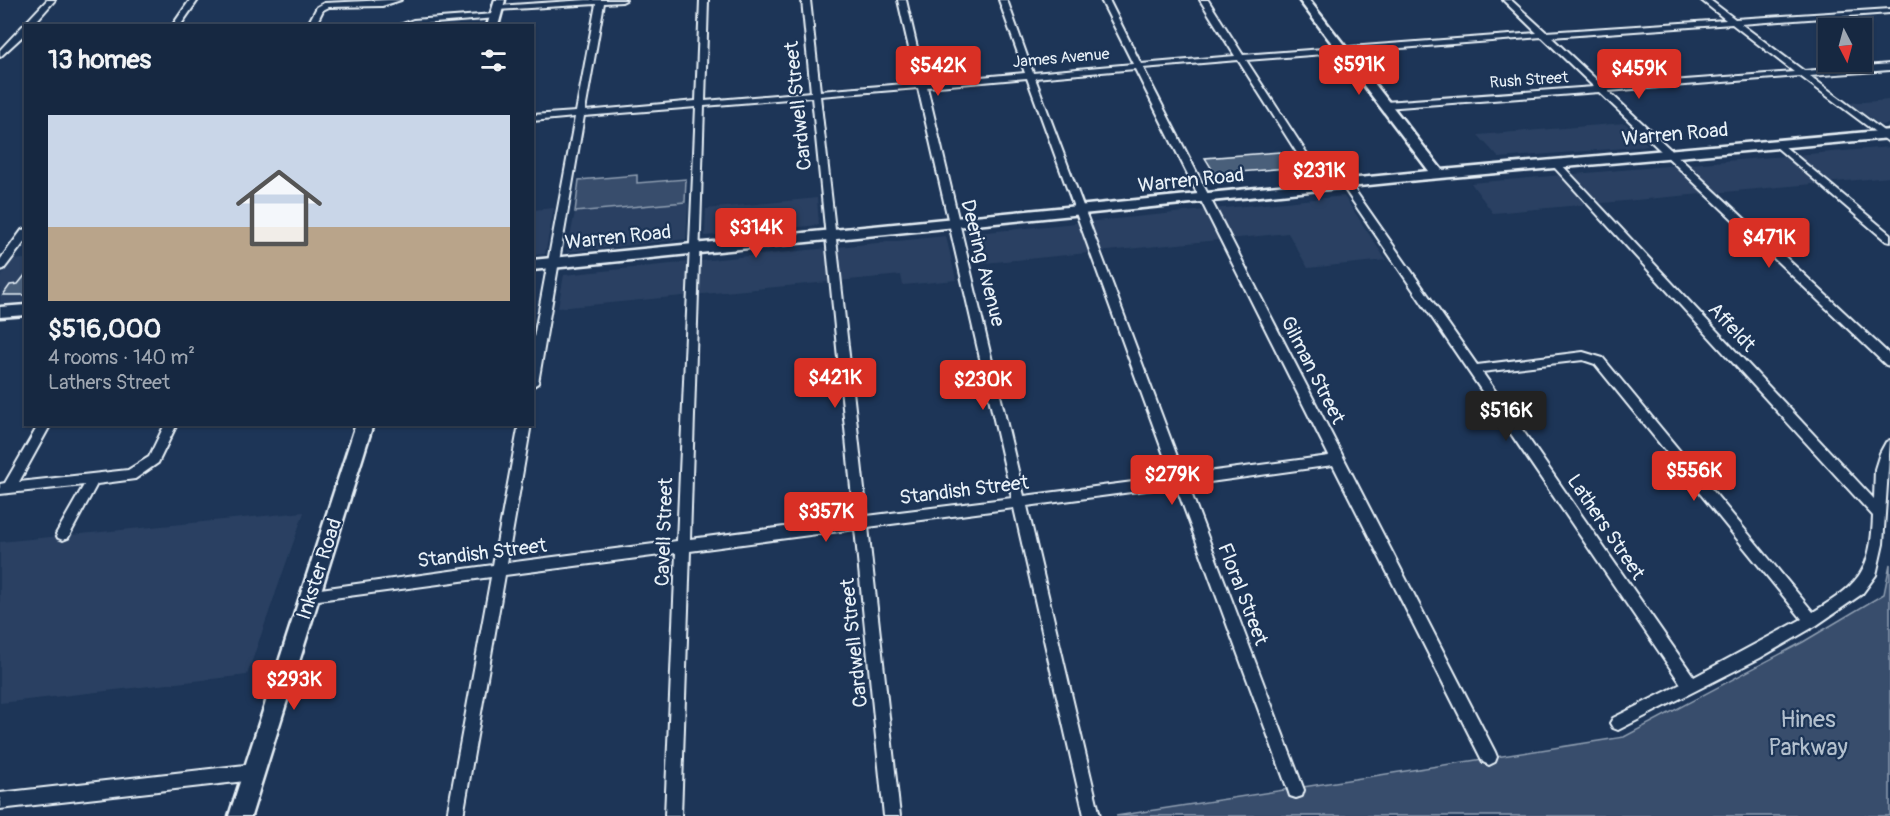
<!DOCTYPE html>
<meta charset="utf-8">
<style>
body{margin:0;font-family:Pangolin,sans-serif;background:#23344c;color:#f1f3f6;height:100vh;display:flex;flex-direction:column;font-size:22px;white-space:nowrap}
*{box-sizing:border-box;margin:0}
p{font-size:20px;color:#9ea6b1}
.icon{flex:none;width:33px;height:33px;fill:none;stroke:currentColor;stroke-width:2;stroke-linecap:round;stroke-linejoin:round}
.map{position:relative;flex:1;overflow:hidden}
.drawer{position:absolute;left:24px;top:24px;width:510px;height:402px;display:flex;flex-direction:column;background:#162841;border-radius:0px;box-shadow:0 2px 4px #0004,0 0 0 2px #35445a}
.drawer>*{flex:none}
.needle{width:39px;rotate:174deg}
.controls{position:absolute;left:1818px;top:18px;display:grid;gap:12px}
.controls a{display:grid;place-items:center;width:54px;height:54px;border-radius:0px;background:#162841;box-shadow:0 2px 4px #0004,0 0 0 2px #35445a;font-size:30px}
.price{position:absolute;translate:-50% -51px;padding:0 14px;border-radius:6px;background:#d93025;color:#fff;font-size:20px;line-height:39px;filter:drop-shadow(0 2px 3px #0008)}
.price::after{content:'';position:absolute;left:50%;top:36px;width:18px;height:14px;margin-left:-9px;background:inherit;clip-path:polygon(0 0,100% 0,50% 100%)}
.price.selected{background:#222;color:#fff}
ul{padding:0;list-style:none}
li{display:grid;align-content:center;gap:12px;height:318px;padding:0 24px}
li span{display:grid;place-items:center;height:186px;border-radius:0px;color:#555}
li>.icon{margin-inline-start:auto}
span .icon{width:108px;height:108px;fill:#fffc;stroke-width:1}
li b{font-size:26px}
h2{display:flex;justify-content:space-between;align-items:center;height:72px;padding:0 24px;font-size:26px}
.map>svg:first-child{display:block}
.built{fill:#2a4162}
.green{fill:#374d6c;stroke:#909fb2;stroke-width:1.5}
.building{fill:#495e7a;stroke:#e8f1f8;stroke-width:1.5}
.lines{fill:none;stroke-linecap:round;stroke-linejoin:round}
.street-casing{stroke:#e8f1f8;stroke-width:4}
.secondary-casing{stroke:#e8f1f8;stroke-width:5}
.street{fill:#1d3557;fill-rule:evenodd}
.secondary{fill:#1d3557;fill-rule:evenodd}
.labels{text-anchor:middle;dominant-baseline:central;stroke-width:4.5;stroke-linejoin:round;paint-order:stroke}
.far-street-label{font-size:16px;fill:#e8f1f8;stroke:#1d3557}
.street-label{font-size:20px;fill:#e8f1f8;stroke:#1d3557}
.near-park-label{font-size:24px;fill:#b3c0ce;stroke:#1d3557}
</style>
<div class="map">
<svg width="1890" height="816" viewBox="0 0 1890 816">
<rect width="100%" height="100%" fill="#1d3557"/>
<filter id="ink" filterUnits="userSpaceOnUse"><feTurbulence type="fractalNoise" baseFrequency=".0167" numOctaves="2"/><feDisplacementMap in="SourceGraphic" scale="12" xChannelSelector="R" yChannelSelector="G"/><feConvolveMatrix kernelMatrix="1 2 1 2 8 2 1 2 1" color-interpolation-filters="sRGB"/></filter>
<g filter="url(#ink)">
<!-- built -->
<g class="built">
<path d="M1890,100V124L1880,125L1850,103Z"/>
<path d="M1625,123L1649,146L1499,158L1478,135Z"/>
<path d="M1890,147V177L1493,213L1471,183Z"/>
<path d="M1344,196L1386,260L1308,268L1288,233L975,264L967,234Z"/>
<path d="M817,198L819,225L705,236L706,209Z"/>
<path d="M685,202L688,204L686,239L567,252L575,212Z"/>
<path d="M554,208L545,254L533,255V210Z"/>
<path d="M946,236L956,280L903,285L901,275L558,308L564,275Z"/>
<path d="M25,259V302L0,304V278L12,260Z"/>
<path d="M304,512L247,675L0,703V542Z"/>
</g>
<!-- green -->
<g class="green">
<path d="M637,175V183L686,179L685,202L575,212L579,180Z"/>
<path d="M1890,564V816H1116L1624,737L1803,642L1884,594Z"/>
</g>
<!-- building -->
<g class="building">
<path d="M1280,152L1288,168L1215,174L1205,158Z"/>
<path d="M26,274V295H3L10,285L18,284Z"/>
</g>
<g class="lines">
<defs>
<g id="street">
<path d="M47,0H55L32,26H26V33L0,57V50Z"/>
<path d="M190,0H198L180,26H172Z"/>
<path d="M388,0H401L382,6L329,7L323,10L315,26H307L317,7L324,3Z"/>
<path d="M586,0H626L622,2L604,3L585,111L696,101L700,0H708L705,101L811,92L802,0H810L820,91L917,83L898,0H906L925,82L1025,73L999,0H1007L1033,73L1133,64L1101,0H1109L1141,64L1235,56L1200,0H1208L1243,55L1537,33L1503,0H1511L1546,32L1726,20L1701,0H1710L1735,19L1890,9V13L1741,24L1804,71L1890,64V70L1810,76L1890,136V143L1800,76L1608,91L1890,355V366L1886,365L1599,92L1385,108L1381,105L1385,102L1594,87L1542,37L1246,60L1328,186L1323,189L1318,186L1238,60L1143,68L1495,752L1497,757L1495,762L1489,765L1483,762L1333,465L1188,485L1304,790L1302,796L1296,798L1290,796L1288,790L1176,486L1027,506L1100,816L1084,815L1014,508L868,527L900,816H884L855,529L690,551L681,816H665L676,553L505,575L463,816H447L491,577L311,601L306,599L304,595L306,591L493,565L519,424H531L507,563L677,541L696,107L584,116L538,383L532,387V348L575,117L532,121V115L576,112L596,4L497,10L493,8L497,6ZM1732,24L1794,72L1603,86L1551,37ZM1135,69L1329,456L1184,475L1035,78ZM1027,78L1172,477L1024,496L927,87ZM918,88L1012,498L867,516L820,96ZM812,97L854,518L690,539L704,106Z"/>
<path d="M494,14L498,16L497,18L397,26L413,20Z"/>
<path d="M1778,141L1890,234V242L1886,241L1775,146L1773,144Z"/>
<path d="M1557,162L1560,163L1874,499L1875,469L1880,453L1886,442L1890,440L1883,544L1876,575L1862,594L1817,625L1760,658L1618,730L1613,728L1610,723L1613,718L1681,684L1341,184L1343,182H1349L1477,365L1583,352L1603,358L1813,612C1860,584 1871,571 1873,516L1554,167V163ZM1583,360L1595,364L1802,619L1694,677L1482,372Z"/>
<path d="M26,229V240L4,269L0,270V260L22,230Z"/>
<path d="M39,424H51L19,482L128,470L149,457L165,424H177L158,463L135,479L97,484L68,538L63,540L58,538L56,534L84,485L0,494V484L5,483Z"/>
<path d="M254,764L260,767L262,772L260,777L254,780L0,809V793Z"/>
</g>
<g id="secondary">
<path d="M495,0H505L498,26H487Z"/>
<path d="M1299,0H1309L1442,170L1890,130V138L1418,180L532,270V260L1429,171Z"/>
<path d="M26,305V315L0,317V307Z"/>
<path d="M356,424H373L251,816H229Z"/>
</g>
</defs>
<!-- street casing -->
<use href="#street" class="street-casing"/>
<!-- secondary casing -->
<use href="#secondary" class="secondary-casing"/>
<!-- street -->
<use href="#street" class="street"/>
<!-- secondary -->
<use href="#secondary" class="secondary"/>
</g>
</g>
<g class="labels">
<!-- far-street labels -->
<g class="far-street-label">
<text transform="translate(1061 58) rotate(-5)">James Avenue</text>
<text transform="translate(1529 80) rotate(-4)">Rush Street</text>
</g>
<!-- street labels -->
<g class="street-label">
<text transform="translate(798 106) rotate(-96)">Cardwell Street</text>
<text transform="translate(1675 134) rotate(-5)">Warren Road</text>
<text transform="translate(1191 180) rotate(-6)">Warren Road</text>
<text transform="translate(618 237) rotate(-6)">Warren Road</text>
<text transform="translate(983 263) rotate(76)">Deering Avenue</text>
<text transform="translate(1732 327) rotate(47)">Affeldt</text>
<text transform="translate(1313 370) rotate(63)">Gilman Street</text>
<text transform="translate(964 490) rotate(-7)">Standish Street</text>
<text transform="translate(1606 527) rotate(56)">Lathers Street</text>
<text transform="translate(664 532) rotate(-88)">Cavell Street</text>
<text transform="translate(482 553) rotate(-7)">Standish Street</text>
<text transform="translate(319 569) rotate(-72)">Inkster Road</text>
<text transform="translate(1243 594) rotate(69)">Floral Street</text>
<text transform="translate(854 643) rotate(-96)">Cardwell Street</text>
</g>
<!-- near-park labels -->
<g class="near-park-label">
<text x="1808" y="719">Hines<tspan x="1808" dy="28">Parkway</tspan></text>
</g>
</g>
</svg>
<div class="controls">
<a><svg class="needle" viewBox="-14 -14 28 28"><path d="M0-13l5 13h-10z" fill="#e53935"/><path d="M0 13l5-13h-10z" fill="#9ea6b1"/></svg></a>
</div>
<b class="price" style="left:1359px;top:96px">$591K</b>
<b class="price" style="left:938px;top:97px">$542K</b>
<b class="price" style="left:1639px;top:100px">$459K</b>
<b class="price" style="left:1319px;top:202px">$231K</b>
<b class="price" style="left:756px;top:259px">$314K</b>
<b class="price" style="left:1769px;top:269px">$471K</b>
<b class="price" style="left:835px;top:409px">$421K</b>
<b class="price" style="left:983px;top:411px">$230K</b>
<b class="price selected" style="left:1506px;top:442px">$516K</b>
<b class="price" style="left:1694px;top:502px">$556K</b>
<b class="price" style="left:1172px;top:506px">$279K</b>
<b class="price" style="left:826px;top:543px">$357K</b>
<b class="price" style="left:294px;top:711px">$293K</b>
<section class="drawer">
<h2>13 homes<svg class="icon" aria-label="filters" viewBox="0 0 24 24"><path d="M4 7h16M4 17h16"/><circle cx="9" cy="7" r="2"/><circle cx="15" cy="17" r="2"/></svg></h2>
<ul>
<li><span style="background:linear-gradient(#c9d6e8 60%,#b9a48a 0)"><svg class="icon" aria-label="home" viewBox="0 0 24 24"><path d="M3 11l9-7 9 7M6 9v11h12V9"/></svg></span><div><b>$516,000</b><p>4 rooms · 140 m²</p><p>Lathers Street</p></div></li>
</ul>
</section>
</div>
